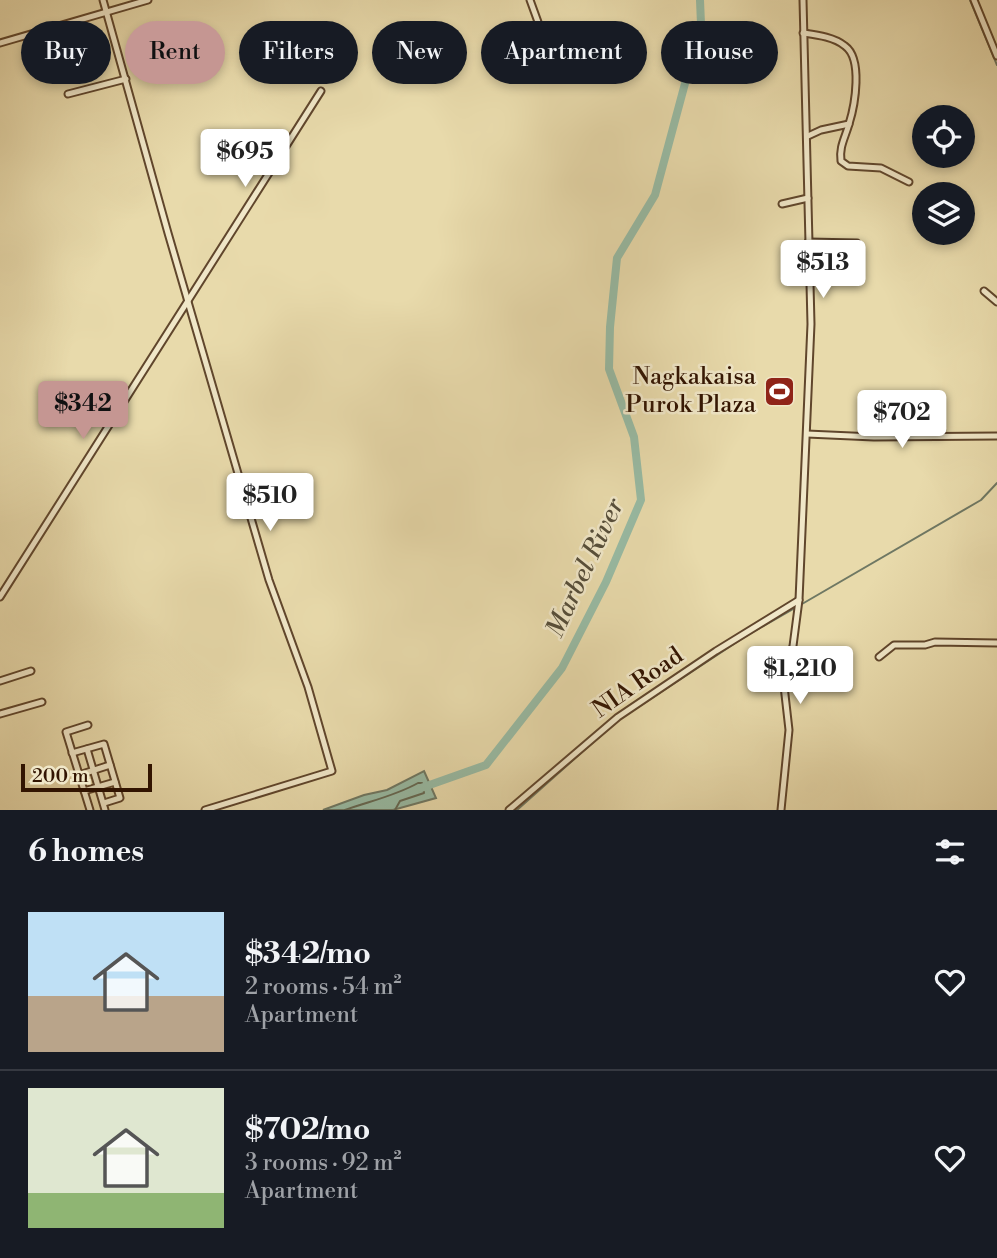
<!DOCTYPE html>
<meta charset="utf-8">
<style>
body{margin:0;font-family:"Libre Bodoni",serif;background:#242831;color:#f1f3f6;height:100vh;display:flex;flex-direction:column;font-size:26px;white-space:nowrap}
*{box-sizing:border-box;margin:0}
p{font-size:23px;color:#9ea1a6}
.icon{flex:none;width:38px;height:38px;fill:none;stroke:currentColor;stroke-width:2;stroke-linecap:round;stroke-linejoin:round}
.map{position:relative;height:810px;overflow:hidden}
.details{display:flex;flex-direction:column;background:#171b24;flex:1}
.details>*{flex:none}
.guide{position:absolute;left:21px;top:21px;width:956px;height:63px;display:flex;gap:14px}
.buttons{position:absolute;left:912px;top:105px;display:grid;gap:14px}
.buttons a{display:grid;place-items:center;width:63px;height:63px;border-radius:50%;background:#171b24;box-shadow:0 4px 10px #0003;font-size:35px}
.scale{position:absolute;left:21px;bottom:18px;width:131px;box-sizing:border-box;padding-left:7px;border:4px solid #321401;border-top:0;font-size:19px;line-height:24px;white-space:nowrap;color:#321401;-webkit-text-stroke:5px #f0e7c8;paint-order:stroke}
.price{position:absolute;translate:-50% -60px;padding:0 16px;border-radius:7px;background:#fff;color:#222;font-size:23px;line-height:46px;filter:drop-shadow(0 2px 4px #0008)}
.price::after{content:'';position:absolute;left:50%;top:42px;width:21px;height:16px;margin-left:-10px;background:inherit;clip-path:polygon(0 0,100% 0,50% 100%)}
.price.on{background:#c59692;color:#111}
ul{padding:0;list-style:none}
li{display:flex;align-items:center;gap:21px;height:175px;padding:0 28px}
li+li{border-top:2px solid #363941}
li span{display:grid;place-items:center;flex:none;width:196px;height:140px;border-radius:0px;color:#555}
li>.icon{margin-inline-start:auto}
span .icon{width:84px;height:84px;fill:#fffc;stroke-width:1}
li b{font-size:30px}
h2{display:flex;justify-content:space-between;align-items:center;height:84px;padding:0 28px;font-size:30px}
.chip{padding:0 24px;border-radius:32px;background:#171b24;box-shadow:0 4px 10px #0003;font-size:24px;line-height:63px}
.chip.on{background:#c59692;color:#111}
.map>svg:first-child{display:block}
.green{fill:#b1c18d;stroke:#726a47;stroke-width:2}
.water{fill:#98bba4;stroke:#6f7863;stroke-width:2}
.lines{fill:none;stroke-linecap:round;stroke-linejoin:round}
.shore{stroke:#656852;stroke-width:2}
.stream{stroke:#6f7863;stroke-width:2}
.river{stroke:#98bba4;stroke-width:8}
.minor-casing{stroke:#60462c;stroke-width:9}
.minor{stroke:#f0e7c8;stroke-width:5}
.labels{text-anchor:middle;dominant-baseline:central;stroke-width:5;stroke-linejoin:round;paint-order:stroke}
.poi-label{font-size:24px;fill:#321401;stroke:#f0e7c8;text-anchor:end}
.street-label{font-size:24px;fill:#321401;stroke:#f0e7c8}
.water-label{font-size:26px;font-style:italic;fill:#564e3a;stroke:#f0e7c8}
</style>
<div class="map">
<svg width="997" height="810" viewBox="0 0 997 810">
<rect width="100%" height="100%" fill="#e8daab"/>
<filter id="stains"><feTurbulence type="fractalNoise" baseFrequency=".00286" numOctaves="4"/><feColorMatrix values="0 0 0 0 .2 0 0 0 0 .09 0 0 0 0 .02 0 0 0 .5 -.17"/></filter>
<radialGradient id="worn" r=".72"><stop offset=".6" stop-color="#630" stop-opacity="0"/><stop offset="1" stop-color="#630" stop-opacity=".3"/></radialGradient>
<!-- green -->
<path class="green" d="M770,384L789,388L787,398L768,393Z"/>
<!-- water -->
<path class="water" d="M424,771L436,798L393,810H323L364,795L387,790Z"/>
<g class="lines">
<!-- shore -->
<path class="shore" d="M345,810C370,801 395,796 418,783H422L424,793L400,801L395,810"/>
<!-- stream -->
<g class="stream">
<path d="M970,0L997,65"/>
<path d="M802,604L981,500L997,483"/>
<path d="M517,810L617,721L746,636L795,608"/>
</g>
<!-- river -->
<path class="river" d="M421,788L486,765L562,668L606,582L641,500L634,437L609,369L610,327L617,258L655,195L701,24L700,0"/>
<defs>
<g id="minor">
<path d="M103,0L168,233L269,580L308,687L332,771L205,810"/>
<path d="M530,0L538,22"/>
<path d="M974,0L997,56"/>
<path d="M803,33C817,35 834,37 845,46C863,59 855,105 849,124C845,138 839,147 841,161L848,166L881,168L909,182"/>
<path d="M0,43L148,0"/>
<path d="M68,94L126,79"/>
<path d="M808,136L821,130L849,124"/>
<path d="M782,204L808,198"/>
<path d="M808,242L857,243"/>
<path d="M984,291L997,302"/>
<path d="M807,434L874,437L997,436"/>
<path d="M0,597L321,91"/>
<path d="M879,657L894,645H925L935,642L997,643"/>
<path d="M0,681L31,671"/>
<path d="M0,714L42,702"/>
<path d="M88,725L66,732L90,810"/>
<path d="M87,749L105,810"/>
<path d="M72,753L104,744L120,798L104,803"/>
<path d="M79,775L110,765"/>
<path d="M84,791L115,782"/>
<path d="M509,810L618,717L716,651L799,600"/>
<path d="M781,810L789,730L783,677L793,646L799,600L811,324L803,0"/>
</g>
</defs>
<!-- minor casing -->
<use href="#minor" class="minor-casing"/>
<!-- minor -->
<use href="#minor" class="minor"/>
</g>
<!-- icons -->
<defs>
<symbol id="stadium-square" viewBox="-11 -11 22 22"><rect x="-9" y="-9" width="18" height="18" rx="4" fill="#8f2418" stroke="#f0e7c8"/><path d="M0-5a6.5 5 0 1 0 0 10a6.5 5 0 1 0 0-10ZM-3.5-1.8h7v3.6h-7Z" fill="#fff"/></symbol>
</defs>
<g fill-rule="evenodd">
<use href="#stadium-square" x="762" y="374" width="35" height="35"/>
</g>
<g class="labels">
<!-- poi labels -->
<g class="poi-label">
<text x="756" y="377">Nagkakaisa<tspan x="756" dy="28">Purok Plaza</tspan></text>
</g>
<!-- street labels -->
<g class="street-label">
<text transform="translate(638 683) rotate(-35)">NIA Road</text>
</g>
<!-- water labels -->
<g class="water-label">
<text transform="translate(585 568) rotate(-65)">Marbel River</text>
</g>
</g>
<rect width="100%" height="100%" filter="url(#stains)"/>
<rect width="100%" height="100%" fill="url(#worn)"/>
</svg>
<div class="buttons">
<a><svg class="icon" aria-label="locate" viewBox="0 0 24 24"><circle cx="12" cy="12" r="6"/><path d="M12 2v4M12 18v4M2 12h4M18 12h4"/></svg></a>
<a><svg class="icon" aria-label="layers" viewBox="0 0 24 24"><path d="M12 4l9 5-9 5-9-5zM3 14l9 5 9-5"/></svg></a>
</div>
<div class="scale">200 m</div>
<b class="price" style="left:245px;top:189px">$695</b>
<b class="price" style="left:823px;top:300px">$513</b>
<b class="price on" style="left:83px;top:441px">$342</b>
<b class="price" style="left:902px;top:450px">$702</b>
<b class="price" style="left:270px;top:533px">$510</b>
<b class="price" style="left:800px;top:706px">$1,210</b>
<div class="guide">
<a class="chip">Buy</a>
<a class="chip on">Rent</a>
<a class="chip">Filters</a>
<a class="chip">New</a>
<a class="chip">Apartment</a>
<a class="chip">House</a>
</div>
</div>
<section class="details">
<h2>6 homes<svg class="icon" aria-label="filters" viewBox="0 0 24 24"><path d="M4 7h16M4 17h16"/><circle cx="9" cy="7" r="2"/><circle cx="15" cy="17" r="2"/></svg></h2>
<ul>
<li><span style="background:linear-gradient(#bfe0f5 60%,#b9a48a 0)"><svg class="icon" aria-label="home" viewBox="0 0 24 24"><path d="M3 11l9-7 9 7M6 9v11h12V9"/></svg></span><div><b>$342/mo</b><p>2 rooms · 54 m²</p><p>Apartment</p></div><svg class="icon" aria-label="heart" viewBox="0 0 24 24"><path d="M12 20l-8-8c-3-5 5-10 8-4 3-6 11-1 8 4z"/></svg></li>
<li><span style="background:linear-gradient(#dfe7d0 75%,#8fb573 0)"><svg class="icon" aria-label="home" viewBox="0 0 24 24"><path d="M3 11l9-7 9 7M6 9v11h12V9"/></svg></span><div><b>$702/mo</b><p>3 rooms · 92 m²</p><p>Apartment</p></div><svg class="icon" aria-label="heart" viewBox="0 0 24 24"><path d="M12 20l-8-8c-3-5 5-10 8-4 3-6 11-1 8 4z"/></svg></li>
</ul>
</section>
